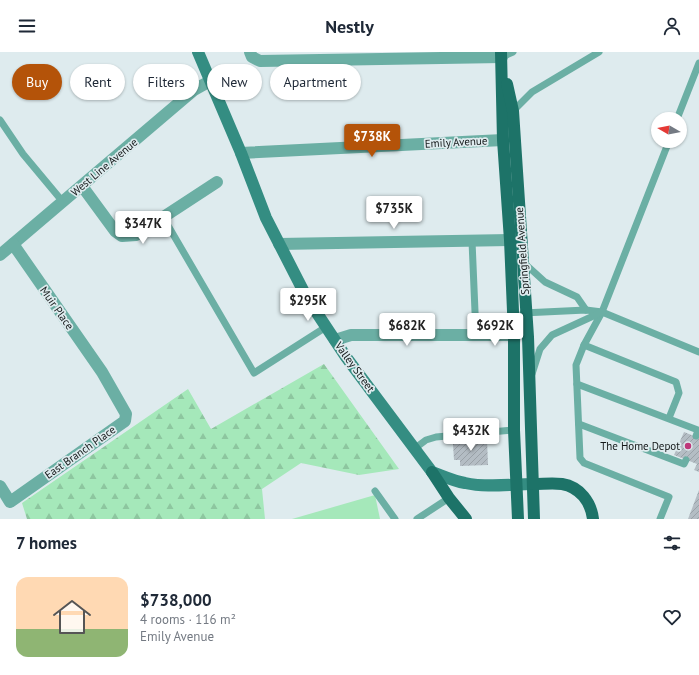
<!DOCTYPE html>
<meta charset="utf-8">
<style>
body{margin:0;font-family:"PT Sans",sans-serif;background:#f2f2f3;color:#1f2937;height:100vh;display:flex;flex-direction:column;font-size:15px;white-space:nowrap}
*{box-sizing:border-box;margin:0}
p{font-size:13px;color:#747a83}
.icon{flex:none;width:22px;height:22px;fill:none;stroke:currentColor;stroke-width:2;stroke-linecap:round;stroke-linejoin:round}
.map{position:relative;height:467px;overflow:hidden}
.side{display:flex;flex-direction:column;background:#fff;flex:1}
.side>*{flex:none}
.banner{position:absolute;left:12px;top:12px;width:400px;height:36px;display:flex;gap:8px}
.needle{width:26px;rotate:279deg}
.buttons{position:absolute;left:651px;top:60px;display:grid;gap:8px}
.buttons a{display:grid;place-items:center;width:36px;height:36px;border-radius:50%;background:#fff;box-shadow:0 1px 3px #0004;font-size:20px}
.price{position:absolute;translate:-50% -34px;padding:0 9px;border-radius:4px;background:#fff;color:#222;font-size:13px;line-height:26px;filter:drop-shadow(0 1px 2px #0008)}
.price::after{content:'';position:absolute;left:50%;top:24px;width:12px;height:9px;margin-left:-6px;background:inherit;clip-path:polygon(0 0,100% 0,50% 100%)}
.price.current{background:#b45309;color:#fff}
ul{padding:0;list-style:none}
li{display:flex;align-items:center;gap:12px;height:100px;padding:0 16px}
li+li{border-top:1px solid #e0e1e3}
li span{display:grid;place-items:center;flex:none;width:112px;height:80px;border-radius:12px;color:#555}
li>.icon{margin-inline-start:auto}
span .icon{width:48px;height:48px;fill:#fffc;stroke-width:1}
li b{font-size:17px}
h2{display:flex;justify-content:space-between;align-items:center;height:48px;padding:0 16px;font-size:17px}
.tag{padding:0 14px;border-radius:18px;background:#fff;box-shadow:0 1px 3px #0004;font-size:14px;line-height:36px}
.tag.current{background:#b45309;color:#fff}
header{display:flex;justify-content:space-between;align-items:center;height:52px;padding:0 16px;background:#fff;font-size:18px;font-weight:700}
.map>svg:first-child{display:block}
.green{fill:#a5e8ba}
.forest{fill:url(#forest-firs)}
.building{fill:url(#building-hatch)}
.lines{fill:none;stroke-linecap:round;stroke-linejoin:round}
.service{stroke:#6bafa4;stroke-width:7}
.minor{stroke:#6bafa4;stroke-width:12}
.secondary{stroke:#348d82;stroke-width:12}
.primary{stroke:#1d7368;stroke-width:12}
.poi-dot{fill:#be387a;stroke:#deebee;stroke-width:1.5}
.labels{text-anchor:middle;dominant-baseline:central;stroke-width:3.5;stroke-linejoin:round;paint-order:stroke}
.street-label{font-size:11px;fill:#141819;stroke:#deebee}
.poi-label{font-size:11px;fill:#141819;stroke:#deebee;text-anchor:end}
</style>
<header><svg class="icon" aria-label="menu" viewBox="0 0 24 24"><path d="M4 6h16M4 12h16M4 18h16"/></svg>Nestly<svg class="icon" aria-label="person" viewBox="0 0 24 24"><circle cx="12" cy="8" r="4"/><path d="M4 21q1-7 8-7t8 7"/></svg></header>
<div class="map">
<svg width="699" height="467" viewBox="0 0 699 467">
<defs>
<pattern id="forest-firs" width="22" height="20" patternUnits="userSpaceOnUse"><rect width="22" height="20" fill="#a5e8ba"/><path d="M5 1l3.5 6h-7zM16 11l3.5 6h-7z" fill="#8dc69f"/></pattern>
<pattern id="building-hatch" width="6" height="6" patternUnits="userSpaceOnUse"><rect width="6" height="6" fill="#b4bdc4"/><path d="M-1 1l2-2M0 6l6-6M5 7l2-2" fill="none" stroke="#9aa2a8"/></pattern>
</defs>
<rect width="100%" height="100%" fill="#deebee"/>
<!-- green -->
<path class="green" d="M375,443L380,467H292Z"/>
<!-- forest -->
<path class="forest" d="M324,312L399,417L359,423L301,411L262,437L265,467H27L22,451L188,337L211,377Z"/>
<!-- building -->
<g class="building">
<path d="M684,380L699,386V420L694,418L697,412L674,403Z"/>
<path d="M487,387L488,413L460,414V408H454L453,392H458V388Z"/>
<path d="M699,438V467H688Z"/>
</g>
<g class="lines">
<!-- service -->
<g class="service">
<path d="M502,5L513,0"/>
<path d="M513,59L532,40L599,0"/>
<path d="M677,67L699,11"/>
<path d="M0,68L23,102L63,150"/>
<path d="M163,165L254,321L326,275"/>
<path d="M472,189L476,283"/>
<path d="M523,210L545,230L577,245L586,258"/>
<path d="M523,261L586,258L602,260L699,300"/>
<path d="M584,293L602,260L669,89"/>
<path d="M532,322L540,297L552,283L602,260"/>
<path d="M577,332L698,378L696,384"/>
<path d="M579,372L684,412L686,408"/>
<path d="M414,397L426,388L436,385L514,378"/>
<path d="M375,439L395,467"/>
<path d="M417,467L449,446"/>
<path d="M660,467L669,445L584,411L580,406L576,313L584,293L676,330L679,341L669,366"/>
</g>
<!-- minor -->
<g class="minor">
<path d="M250,0L252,5L260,9L502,5"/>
<path d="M241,101L503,88"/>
<path d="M82,134L115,179L122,184L136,183L217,130"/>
<path d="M279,192L510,188"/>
<path d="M0,203L194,38L210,29"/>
<path d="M335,288L351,283H514"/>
<path d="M0,434L10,450L125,369L126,362L102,320L13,192"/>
</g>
<!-- secondary -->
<path class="secondary" d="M198,0L241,101L266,166L307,246L346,305L432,420C443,424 453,429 465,431C487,436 511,432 533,432"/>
<!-- primary -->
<g class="primary">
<path d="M501,0L503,88L510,188L514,283V378L518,467"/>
<path d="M507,32L513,59L528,285L534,467"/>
<path d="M432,420L449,446L466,467"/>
<path d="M533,432C543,432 553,431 562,432C580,435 591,450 593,467"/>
</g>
</g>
<!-- markers -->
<circle class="poi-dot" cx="688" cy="394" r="4"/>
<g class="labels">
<!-- street labels -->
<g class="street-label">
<text transform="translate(456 90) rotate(-3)">Emily Avenue</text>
<text transform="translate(104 115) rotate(-40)">West Line Avenue</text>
<text transform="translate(522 199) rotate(-94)">Springfield Avenue</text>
<text transform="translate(57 256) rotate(55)">Muir Place</text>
<text transform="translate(355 315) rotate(54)">Valley Street</text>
<text transform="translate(80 400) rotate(-35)">East Branch Place</text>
</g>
<!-- poi labels -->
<g class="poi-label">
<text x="680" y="394">The Home Depot</text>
</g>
</g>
</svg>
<div class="buttons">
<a><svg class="needle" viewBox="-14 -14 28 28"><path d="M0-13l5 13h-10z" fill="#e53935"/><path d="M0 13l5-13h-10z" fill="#747a83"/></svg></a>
</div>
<b class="price current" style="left:372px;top:106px">$738K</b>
<b class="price" style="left:394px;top:178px">$735K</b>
<b class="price" style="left:143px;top:193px">$347K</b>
<b class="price" style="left:308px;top:270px">$295K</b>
<b class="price" style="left:407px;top:295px">$682K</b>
<b class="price" style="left:495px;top:295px">$692K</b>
<b class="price" style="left:471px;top:400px">$432K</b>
<div class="banner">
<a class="tag current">Buy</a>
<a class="tag">Rent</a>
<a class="tag">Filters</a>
<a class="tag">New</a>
<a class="tag">Apartment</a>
</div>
</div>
<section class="side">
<h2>7 homes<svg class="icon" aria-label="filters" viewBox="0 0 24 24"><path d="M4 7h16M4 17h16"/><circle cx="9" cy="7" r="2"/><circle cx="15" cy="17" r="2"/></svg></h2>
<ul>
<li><span style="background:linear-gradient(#ffd9b3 65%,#8fb573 0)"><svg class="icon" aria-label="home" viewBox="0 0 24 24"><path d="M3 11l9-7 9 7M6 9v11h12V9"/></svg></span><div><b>$738,000</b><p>4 rooms · 116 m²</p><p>Emily Avenue</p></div><svg class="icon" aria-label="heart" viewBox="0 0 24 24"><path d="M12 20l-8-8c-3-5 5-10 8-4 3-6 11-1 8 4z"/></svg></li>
</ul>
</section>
